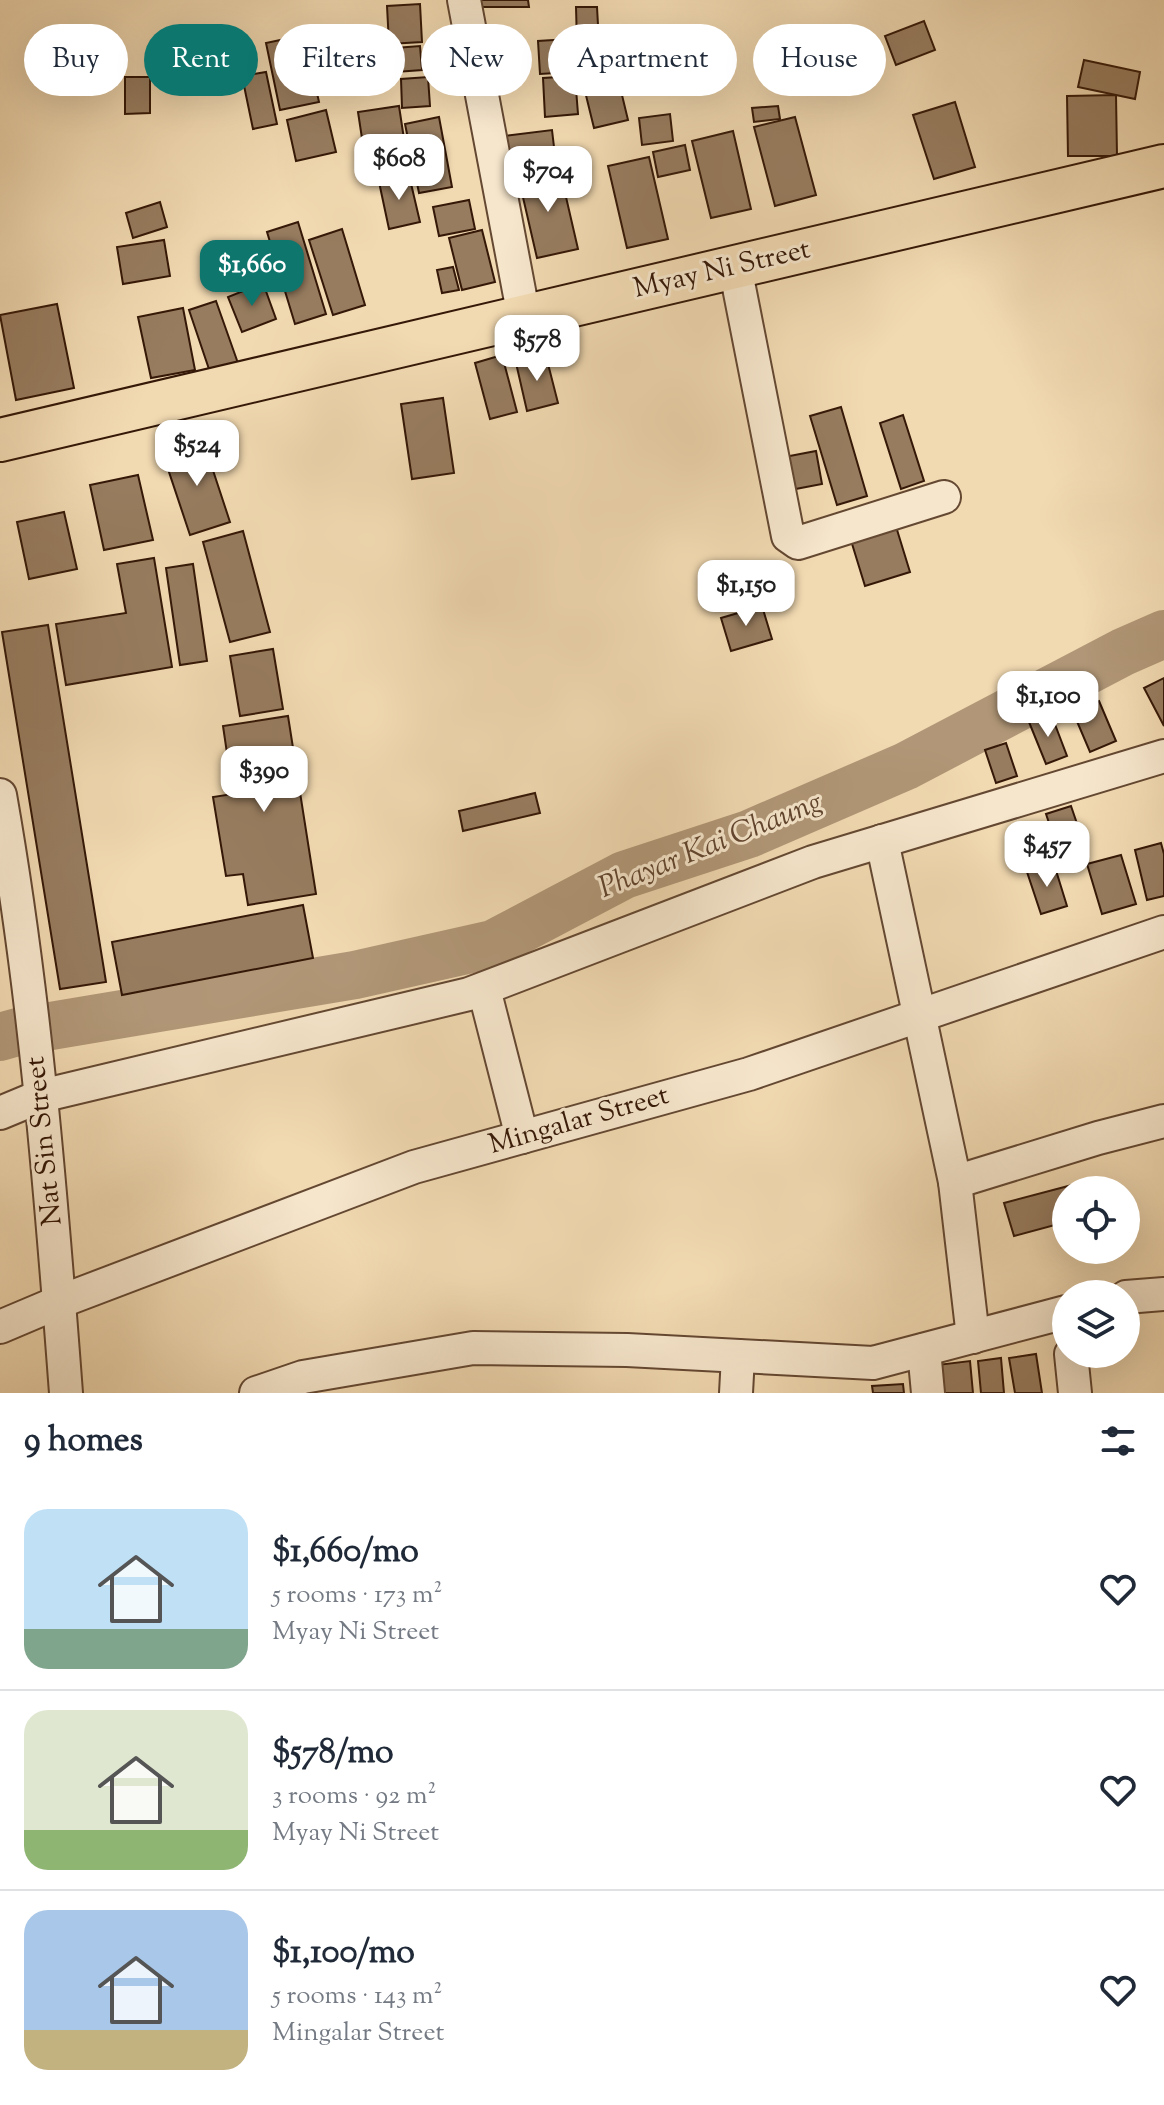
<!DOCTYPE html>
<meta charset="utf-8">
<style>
body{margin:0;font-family:"Sorts Mill Goudy",serif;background:#f2f2f3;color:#1f2937;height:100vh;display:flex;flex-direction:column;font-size:30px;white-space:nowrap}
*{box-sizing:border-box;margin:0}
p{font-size:26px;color:#747a83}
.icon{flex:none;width:44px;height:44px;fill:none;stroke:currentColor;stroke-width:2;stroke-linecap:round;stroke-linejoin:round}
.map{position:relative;height:1393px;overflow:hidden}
.details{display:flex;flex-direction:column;background:#fff;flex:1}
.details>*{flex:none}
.banner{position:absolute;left:24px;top:24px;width:1116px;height:72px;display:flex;gap:16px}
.tools{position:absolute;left:1052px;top:1176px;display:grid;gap:16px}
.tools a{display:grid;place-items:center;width:88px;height:88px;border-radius:50%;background:#fff;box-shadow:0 8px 32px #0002;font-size:40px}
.price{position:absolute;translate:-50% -68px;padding:0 18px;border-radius:16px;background:#fff;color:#222;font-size:26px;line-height:52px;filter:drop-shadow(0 2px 4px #0008)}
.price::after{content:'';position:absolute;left:50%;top:48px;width:24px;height:18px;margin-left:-12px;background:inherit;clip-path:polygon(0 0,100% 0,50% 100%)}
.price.current{background:#0f766e;color:#fff}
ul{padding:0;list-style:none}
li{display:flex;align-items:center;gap:24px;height:200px;padding:0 24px}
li+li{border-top:2px solid #e0e1e3}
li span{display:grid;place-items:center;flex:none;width:224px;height:160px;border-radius:24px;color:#555}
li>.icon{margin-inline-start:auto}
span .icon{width:96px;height:96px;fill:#fffc;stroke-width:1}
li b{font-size:34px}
h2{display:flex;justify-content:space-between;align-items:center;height:96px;padding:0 24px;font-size:34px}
.pill{padding:0 28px;border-radius:36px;background:#fff;box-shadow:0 8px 32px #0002;font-size:28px;line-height:72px}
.pill.current{background:#0f766e;color:#fff}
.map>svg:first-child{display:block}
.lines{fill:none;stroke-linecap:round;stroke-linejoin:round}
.river{stroke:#b19777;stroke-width:48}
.building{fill:#977c5f;stroke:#351807;stroke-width:2}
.minor-casing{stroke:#644832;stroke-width:36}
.major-casing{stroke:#351807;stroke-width:46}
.minor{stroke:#f6e6cc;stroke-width:32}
.major{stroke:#f1d9b1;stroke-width:42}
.labels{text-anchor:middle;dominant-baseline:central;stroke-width:6;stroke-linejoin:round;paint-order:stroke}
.street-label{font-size:28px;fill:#351807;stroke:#f6e6cc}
.water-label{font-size:30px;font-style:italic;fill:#60442e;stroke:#f6e6cc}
</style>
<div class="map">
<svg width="1164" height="1393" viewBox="0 0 1164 1393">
<rect width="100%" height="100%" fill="#f1d9b1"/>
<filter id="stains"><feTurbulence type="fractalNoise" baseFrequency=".0025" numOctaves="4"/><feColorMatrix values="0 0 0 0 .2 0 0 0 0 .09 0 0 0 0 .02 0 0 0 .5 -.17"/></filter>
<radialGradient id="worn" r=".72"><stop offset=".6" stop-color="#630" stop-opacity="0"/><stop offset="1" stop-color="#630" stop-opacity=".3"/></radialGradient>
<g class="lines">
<!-- river -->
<path class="river" d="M0,1037L21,1031L355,975L493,944L624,875L749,834L906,766L1123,652L1164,634"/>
</g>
<!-- building -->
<g class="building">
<path d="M479,0H528L529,7H479Z"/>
<path d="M420,4L422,42L389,44L387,6Z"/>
<path d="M576,7H597L599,43L577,44Z"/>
<path d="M924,21L935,50L896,65L885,36Z"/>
<path d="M304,35L319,102L280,110L266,43Z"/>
<path d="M569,39L572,72L540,74L538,41Z"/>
<path d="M420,46L422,70L396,72L395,48Z"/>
<path d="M1084,60L1140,72L1135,99L1078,87Z"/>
<path d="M615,66L628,120L594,128L581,75Z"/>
<path d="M266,72L277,124L253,129L242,76Z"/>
<path d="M575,76L578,114L545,117L543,78Z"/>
<path d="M125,77H150V113L125,114Z"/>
<path d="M428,77L430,106L402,108L401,79Z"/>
<path d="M1116,95L1117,156H1068L1067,96Z"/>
<path d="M955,102L975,167L934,179L913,115Z"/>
<path d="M399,106L409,172L368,178L358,112Z"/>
<path d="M778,106L780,119L754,122L752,108Z"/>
<path d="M326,110L336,152L296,161L287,120Z"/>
<path d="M670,114L673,141L642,145L639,118Z"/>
<path d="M439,117L452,187L419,193L405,124Z"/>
<path d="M795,117L816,195L775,206L754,127Z"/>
<path d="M552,130L556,164L501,171L496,137Z"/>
<path d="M733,131L751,209L711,218L692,141Z"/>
<path d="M685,145L690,170L658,177L653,152Z"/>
<path d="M649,157L668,239L627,248L608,166Z"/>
<path d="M560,171L578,249L537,258L519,180Z"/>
<path d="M409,175L420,222L389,229L379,182Z"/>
<path d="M469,200L475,229L439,236L433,207Z"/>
<path d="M160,202L167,227L133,238L126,213Z"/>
<path d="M298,222L326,314L295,324L267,232Z"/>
<path d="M342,229L365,305L333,315L309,240Z"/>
<path d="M482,230L495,282L462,290L449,238Z"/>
<path d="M164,240L170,276L123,284L117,247Z"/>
<path d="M453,267L459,290L442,293L437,270Z"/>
<path d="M263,283L276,319L242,332L228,297Z"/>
<path d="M216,301L239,366L211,375L189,310Z"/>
<path d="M57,304L74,388L16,400L0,315Z"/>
<path d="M183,308L195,370L151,378L138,317Z"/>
<path d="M502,355L517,412L490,419L475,363Z"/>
<path d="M546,356L558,403L527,411L516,363Z"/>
<path d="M443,398L454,473L412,479L401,404Z"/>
<path d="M841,407L867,496L837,505L810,416Z"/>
<path d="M903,415L924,481L901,489L880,423Z"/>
<path d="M203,440L230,522L190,535L163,454Z"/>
<path d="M816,451L822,484L785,491L779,458Z"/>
<path d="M138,475L153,540L104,550L90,485Z"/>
<path d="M64,512L77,569L29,579L17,522Z"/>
<path d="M894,520L910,572L865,586L849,534Z"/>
<path d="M243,531L270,632L230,642L203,542Z"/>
<path d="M154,558L172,667L66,685L56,624L126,613L117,564Z"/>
<path d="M193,564L207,661L180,665L166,568Z"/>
<path d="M762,606L772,639L731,651L721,618Z"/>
<path d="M48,625L106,982L60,989L2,632Z"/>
<path d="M273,649L283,709L240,716L230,656Z"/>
<path d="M1164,678V726L1144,688Z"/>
<path d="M1099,701L1116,741L1090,752L1073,712Z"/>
<path d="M1051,714L1067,756L1046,764L1029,722Z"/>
<path d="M288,716L316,894L248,905L243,874L226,876L213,797L233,794L223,726Z"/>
<path d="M1006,743L1017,776L996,783L985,750Z"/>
<path d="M535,793L540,813L463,831L459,811Z"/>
<path d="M1071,806L1086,850L1061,859L1046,814Z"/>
<path d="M1161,843L1164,854V896L1147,900L1135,850Z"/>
<path d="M1121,855L1136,904L1102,914L1087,864Z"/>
<path d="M1054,864L1067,906L1041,914L1027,872Z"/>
<path d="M303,905L313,958L122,995L112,942Z"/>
<path d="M1072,1185L1074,1190H1066V1222L1014,1236L1004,1203Z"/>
<path d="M1036,1354L1042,1393H1015L1009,1358Z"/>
<path d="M1001,1358L1004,1393H981L978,1361Z"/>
<path d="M970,1361L973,1393H941L937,1365Z"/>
<path d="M903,1384L904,1393H873L872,1386Z"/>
</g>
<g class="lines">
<defs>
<g id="minor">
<path d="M464,0L524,317"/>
<path d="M735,267L788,536L798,543L944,497"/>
<path d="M0,795C35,993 51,1193 66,1393"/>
<path d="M882,841L955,1182L973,1337"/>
<path d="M484,989L522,1137"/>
<path d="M0,1113L41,1096L469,994L813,862L1164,756"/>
<path d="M955,1182L1098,1138L1164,1121"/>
<path d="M1126,1297L1164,1294"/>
<path d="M0,1327L59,1302L414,1167L749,1074L1164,932"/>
<path d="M924,1350L928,1393"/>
<path d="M1071,1354L1075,1393"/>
<path d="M256,1393L303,1377L473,1348L627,1350L873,1363L1066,1312"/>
<path d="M736,1393L738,1356"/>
</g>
<path id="major" d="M0,440L1164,166"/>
</defs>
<!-- minor casing -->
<use href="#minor" class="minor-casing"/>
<!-- major casing -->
<use href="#major" class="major-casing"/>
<!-- minor -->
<use href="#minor" class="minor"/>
<!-- major -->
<use href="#major" class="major"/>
</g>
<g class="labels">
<!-- street labels -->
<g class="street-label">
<text transform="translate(722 270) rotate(-13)">Myay Ni Street</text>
<text transform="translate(579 1121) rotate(-16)">Mingalar Street</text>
<text transform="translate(45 1141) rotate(-96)">Nat Sin Street</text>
</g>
<!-- water labels -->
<g class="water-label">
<text transform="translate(711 846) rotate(-22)">Phayar Kai Chaung</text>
</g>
</g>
<rect width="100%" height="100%" filter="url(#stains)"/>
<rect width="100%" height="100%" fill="url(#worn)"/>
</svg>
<div class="tools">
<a><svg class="icon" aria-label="locate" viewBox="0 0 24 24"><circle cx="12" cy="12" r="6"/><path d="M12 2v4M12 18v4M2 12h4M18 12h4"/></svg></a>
<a><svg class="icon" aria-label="layers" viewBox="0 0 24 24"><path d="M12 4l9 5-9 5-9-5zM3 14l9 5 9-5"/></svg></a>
</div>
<b class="price" style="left:399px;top:202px">$608</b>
<b class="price" style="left:548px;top:214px">$704</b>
<b class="price current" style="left:252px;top:308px">$1,660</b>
<b class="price" style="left:537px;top:383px">$578</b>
<b class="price" style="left:197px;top:488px">$524</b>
<b class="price" style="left:746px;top:628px">$1,150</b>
<b class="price" style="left:1048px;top:739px">$1,100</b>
<b class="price" style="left:264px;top:814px">$390</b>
<b class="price" style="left:1047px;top:889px">$457</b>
<div class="banner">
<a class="pill">Buy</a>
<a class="pill current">Rent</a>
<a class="pill">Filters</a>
<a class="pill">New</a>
<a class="pill">Apartment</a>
<a class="pill">House</a>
</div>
</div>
<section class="details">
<h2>9 homes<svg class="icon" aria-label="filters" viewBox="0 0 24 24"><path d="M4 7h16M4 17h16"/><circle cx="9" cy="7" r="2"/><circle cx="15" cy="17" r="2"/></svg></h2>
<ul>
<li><span style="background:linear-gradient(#bfe0f5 75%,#7fa58c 0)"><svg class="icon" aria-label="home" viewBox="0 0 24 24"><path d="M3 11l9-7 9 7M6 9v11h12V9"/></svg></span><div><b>$1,660/mo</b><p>5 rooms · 173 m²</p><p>Myay Ni Street</p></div><svg class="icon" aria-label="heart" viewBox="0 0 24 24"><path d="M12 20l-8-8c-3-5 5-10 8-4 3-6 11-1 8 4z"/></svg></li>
<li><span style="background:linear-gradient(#dfe7d0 75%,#8fb573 0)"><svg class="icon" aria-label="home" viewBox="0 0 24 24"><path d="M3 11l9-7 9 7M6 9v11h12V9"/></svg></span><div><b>$578/mo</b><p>3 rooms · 92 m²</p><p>Myay Ni Street</p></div><svg class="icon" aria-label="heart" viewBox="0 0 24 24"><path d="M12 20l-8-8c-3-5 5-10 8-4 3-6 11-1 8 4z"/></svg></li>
<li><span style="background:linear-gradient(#a9c7e8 75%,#c2b280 0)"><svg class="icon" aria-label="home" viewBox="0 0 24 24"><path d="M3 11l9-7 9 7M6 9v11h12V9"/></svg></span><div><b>$1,100/mo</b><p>5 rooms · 143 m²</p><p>Mingalar Street</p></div><svg class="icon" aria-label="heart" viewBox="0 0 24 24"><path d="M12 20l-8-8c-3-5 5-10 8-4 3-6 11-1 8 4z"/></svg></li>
</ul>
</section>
